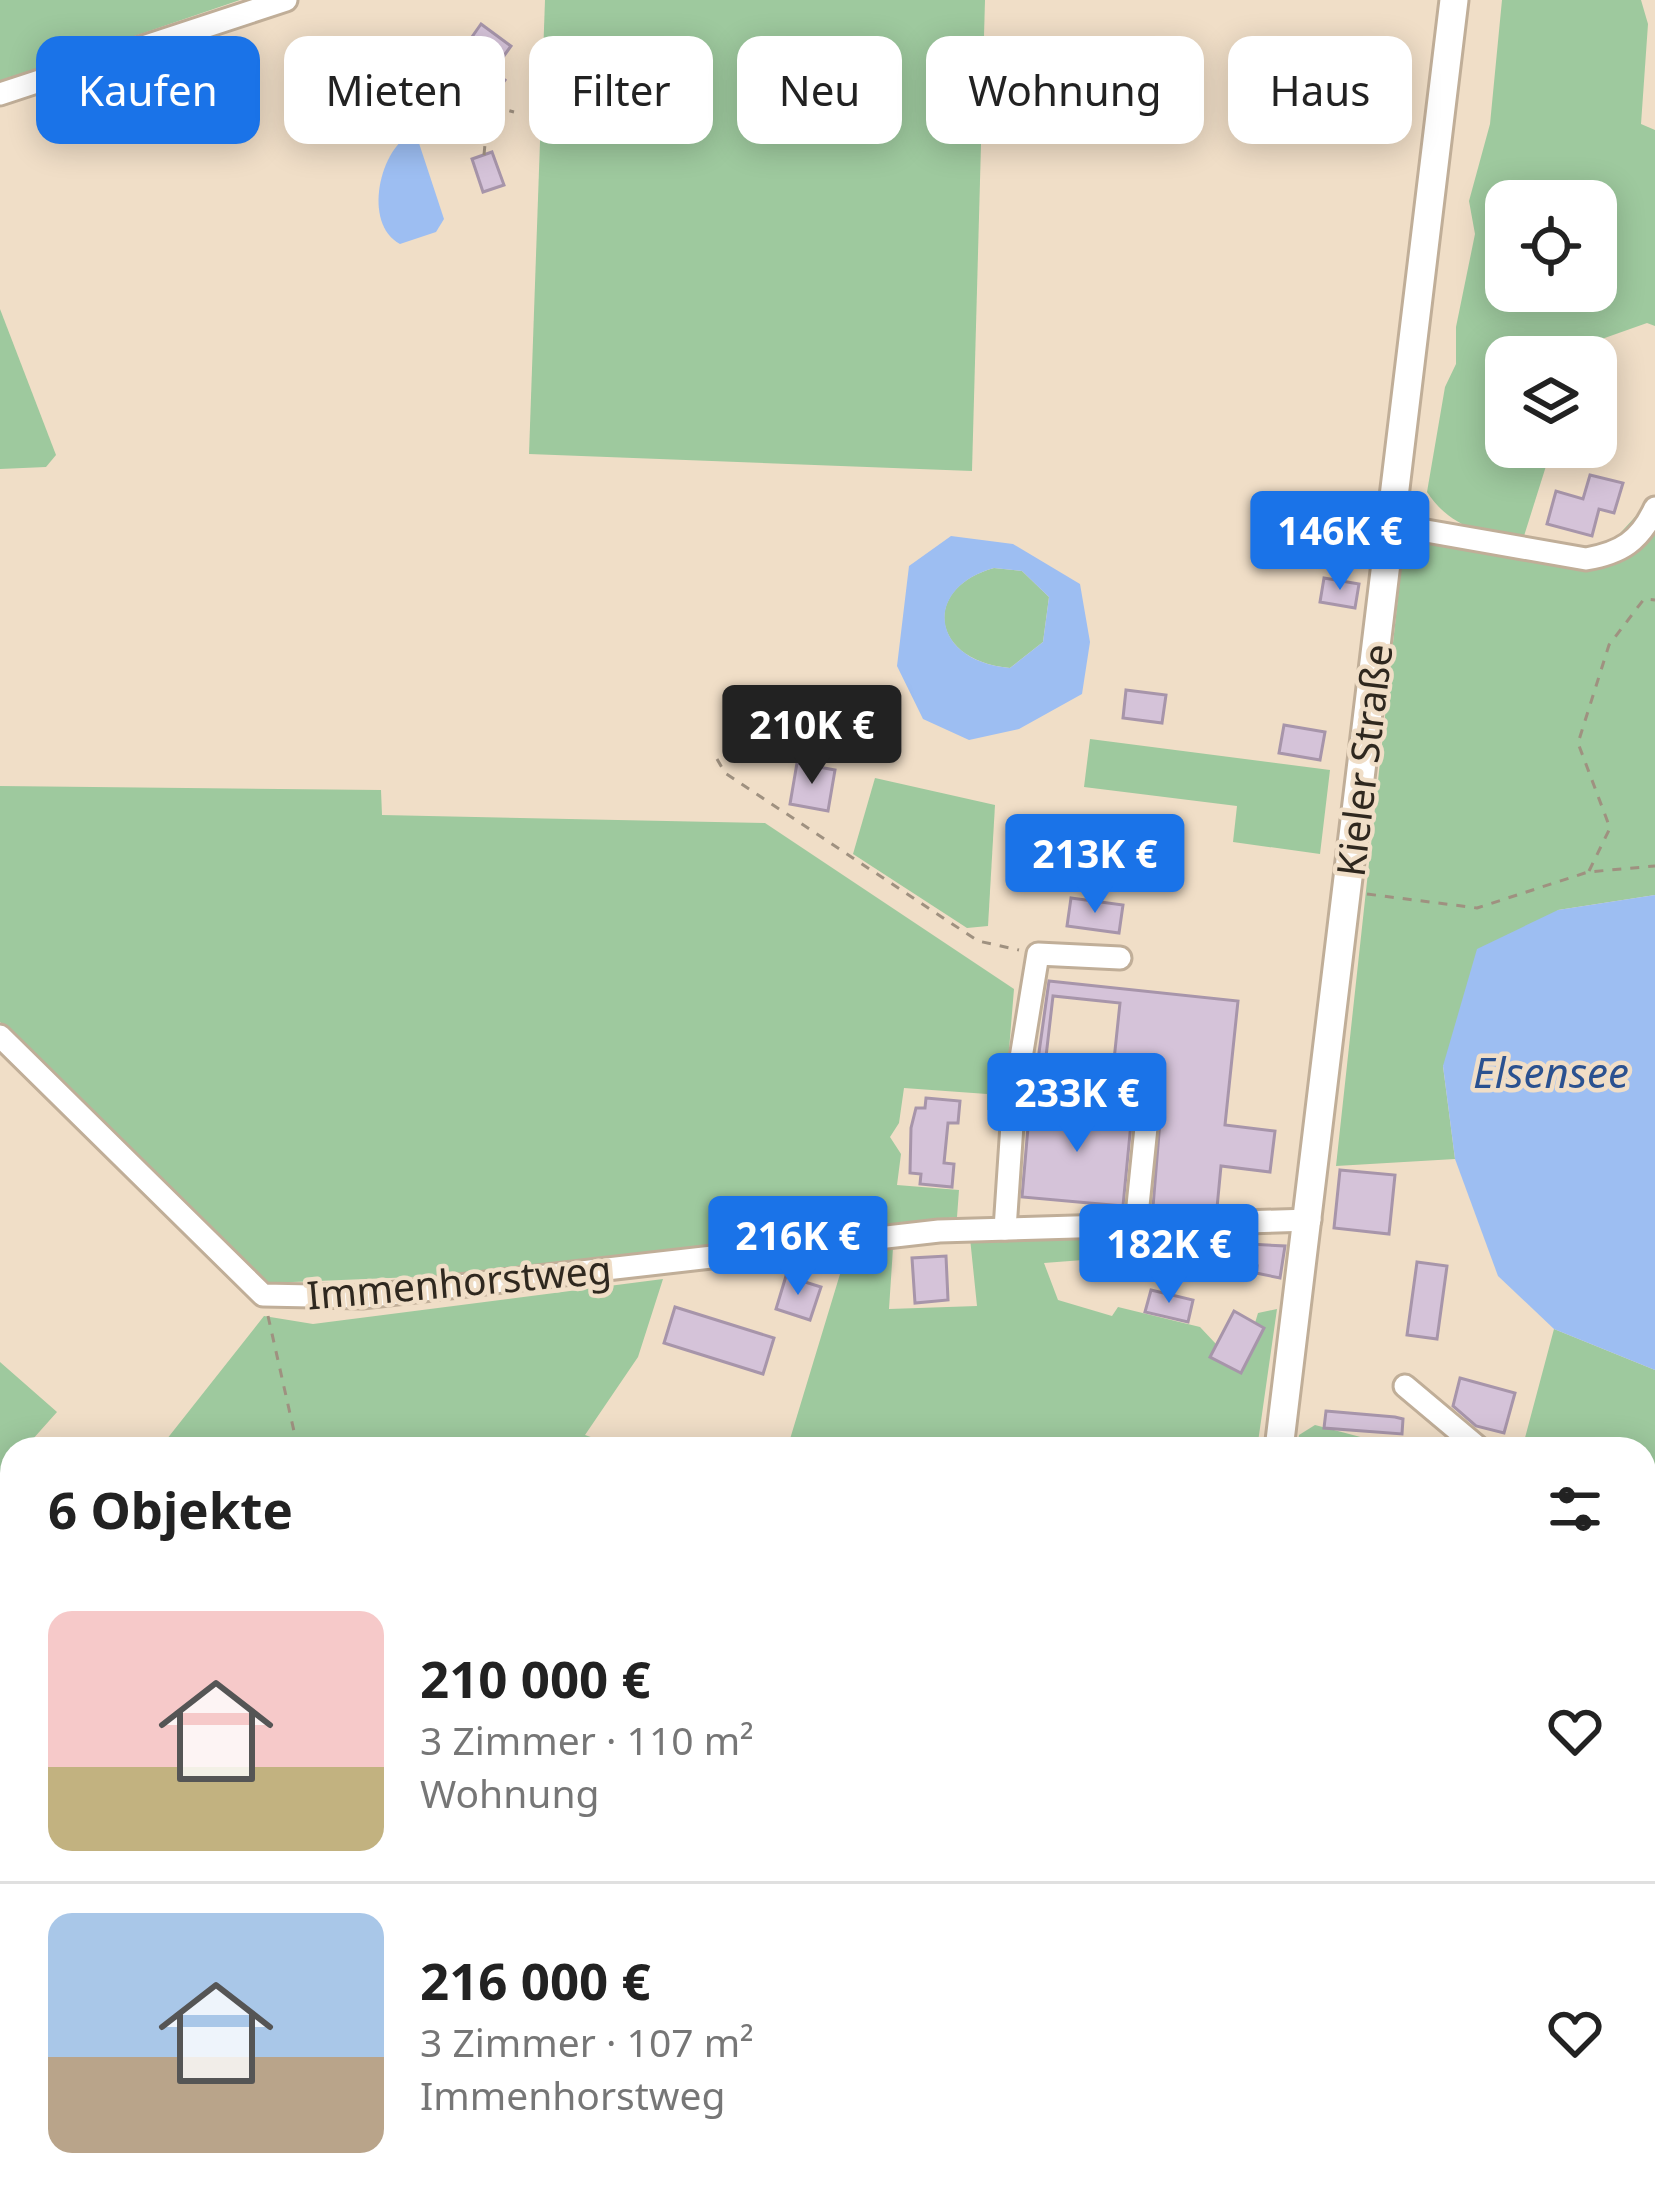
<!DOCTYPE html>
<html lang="de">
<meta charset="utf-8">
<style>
body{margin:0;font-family:"Noto Sans",sans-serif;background:#f2f2f2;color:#222;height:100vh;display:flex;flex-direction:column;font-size:45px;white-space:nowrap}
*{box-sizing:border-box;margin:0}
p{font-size:39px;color:#767676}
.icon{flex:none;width:66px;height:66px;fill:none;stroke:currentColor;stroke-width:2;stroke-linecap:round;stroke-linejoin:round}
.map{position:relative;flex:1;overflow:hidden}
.details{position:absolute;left:0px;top:1437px;width:1656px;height:771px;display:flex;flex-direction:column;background:#fff;border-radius:36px 36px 0 0;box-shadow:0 6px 30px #0003}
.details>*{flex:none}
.top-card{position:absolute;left:36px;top:36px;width:1584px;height:108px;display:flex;gap:24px}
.fabs{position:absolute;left:1485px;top:180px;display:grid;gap:24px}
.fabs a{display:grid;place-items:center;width:132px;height:132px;border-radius:24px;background:#fff;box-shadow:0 6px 30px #0003;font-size:60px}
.price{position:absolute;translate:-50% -102px;padding:0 27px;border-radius:12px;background:#1a73e8;color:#fff;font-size:39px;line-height:78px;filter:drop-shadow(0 3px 6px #0008)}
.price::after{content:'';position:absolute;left:50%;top:72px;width:36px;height:27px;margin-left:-18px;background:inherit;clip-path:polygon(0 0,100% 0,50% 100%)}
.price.active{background:#222;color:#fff}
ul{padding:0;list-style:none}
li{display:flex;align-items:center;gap:36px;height:300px;padding:0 48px}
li+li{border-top:3px solid #e0e0e0}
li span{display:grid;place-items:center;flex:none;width:336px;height:240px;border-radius:24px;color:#555}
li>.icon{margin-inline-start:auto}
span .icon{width:144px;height:144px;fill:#fffc;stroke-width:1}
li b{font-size:51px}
h2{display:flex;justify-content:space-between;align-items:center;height:144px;padding:0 48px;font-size:51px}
.tag{padding:0 42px;border-radius:24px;background:#fff;box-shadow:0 6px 30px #0003;font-size:42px;line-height:108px}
.tag.active{background:#1a73e8;color:#fff}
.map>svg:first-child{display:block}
.green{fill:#9ec99e;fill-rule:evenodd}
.water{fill:#9dbef2;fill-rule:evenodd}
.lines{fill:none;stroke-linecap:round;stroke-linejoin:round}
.stream{stroke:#9dbef2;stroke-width:6}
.building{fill:#d5c3d9;stroke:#a795aa;stroke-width:3}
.minor-casing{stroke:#c0ae98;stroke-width:27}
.major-casing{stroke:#c0ae98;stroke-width:33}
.path{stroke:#9f9180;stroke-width:3;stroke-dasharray:9 9;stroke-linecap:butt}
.minor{stroke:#fff;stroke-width:21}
.major{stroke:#fff;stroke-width:27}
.labels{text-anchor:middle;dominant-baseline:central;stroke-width:9;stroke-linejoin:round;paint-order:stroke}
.street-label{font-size:39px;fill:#2f281f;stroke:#f0dec7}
.water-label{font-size:42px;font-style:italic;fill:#2a5190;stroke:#f0dec7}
</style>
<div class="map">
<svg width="1655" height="2207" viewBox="0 0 1655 2207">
<rect width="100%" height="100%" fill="#f0dec7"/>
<!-- green -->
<g class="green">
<path d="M0,0H240L0,82Z"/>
<path d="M545,0H985L972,471L529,454Z"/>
<path d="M1502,0H1641L1648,24L1641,124L1655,130V326L1647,323L1599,340L1581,357H1506V447H1552L1524,536C1482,535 1450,527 1427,492L1445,387L1456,364V327L1475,234L1469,201L1490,124ZM1506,201H1596V291H1506Z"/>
<path d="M0,309L56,455L46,467L0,469Z"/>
<path d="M1655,495V895L1558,910L1443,1066L1455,1159L1336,1166L1404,542L1414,536L1603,552Z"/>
<path d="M994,568L1022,571L1049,597L1043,642L1010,668C930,661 921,588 994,568Z"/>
<path d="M1090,739L1330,770L1320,854L1233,842L1237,806L1084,787Z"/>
<path d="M875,778L995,805L988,926L967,928L853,854Z"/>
<path d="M0,786L381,790L382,815L765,823L1014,989L1004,1111L987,1110V1094L904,1088L899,1123L890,1137L901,1154L897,1185L959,1190L957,1217L438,1276L269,1283L0,1022Z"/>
<path d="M1106,1235L1096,1259L1044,1263L1058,1300L1112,1316L1118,1307L1200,1327L1216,1344L1211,1357L1240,1373L1264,1328L1255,1323L1258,1313L1277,1309L1257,1449H787L847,1251L893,1248L889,1309L977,1306L970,1238Z"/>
<path d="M663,1279L638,1357L585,1435L625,1449H159L264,1316L313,1324Z"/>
<path d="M1554,1329L1655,1370V1693L1644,1691V1449H1522Z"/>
<path d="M0,1362L57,1412L24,1449H12V1535L0,1549Z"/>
<path d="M1315,1425L1406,1449H1297L1299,1435Z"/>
<path d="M12,1633V2196H1031L1028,2207H0V1648Z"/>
<path d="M1088,2196H1243L1244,2207H1085Z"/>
</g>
<!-- water -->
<g class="water">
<path d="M415,131L444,219L436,232L400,244C362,224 379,147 415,131Z"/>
<path d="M951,536L1013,544L1080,584L1090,642L1082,694L1019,729L969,740L923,719L897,666L909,566ZM994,568L1022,571L1049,597L1043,642L1010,668C930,661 922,588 994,568Z"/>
<path d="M1655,895V1370L1554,1329L1498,1276L1455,1159L1443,1066L1477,949L1558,910Z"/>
</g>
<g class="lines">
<!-- stream -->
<g class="stream">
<path d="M1025,2207L1028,2196"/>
<path d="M1041,2207L1045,2196"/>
</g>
</g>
<!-- building -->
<g class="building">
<path d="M481,24L511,46L493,71L505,80L492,98L451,67Z"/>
<path d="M492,152L504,185L483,192L472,159Z"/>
<path d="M1590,475L1623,483L1614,513L1599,509L1592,536L1547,524L1556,491L1583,499Z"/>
<path d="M1324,578L1359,584L1355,608L1320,602Z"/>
<path d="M1126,690L1166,695L1162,723L1123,718Z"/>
<path d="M1284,725L1325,732L1320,760L1279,753Z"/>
<path d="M797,763L835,770L828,811L790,804Z"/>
<path d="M1071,898L1123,905L1119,933L1067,926Z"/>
<path d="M1049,981L1238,1001L1225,1125L1275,1131L1270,1172L1221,1166L1217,1208L1153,1207L1163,1084L1112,1079L1120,1003L1053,996L1044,1074H1036Z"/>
<path d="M926,1098L960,1101L958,1123H948L944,1163L954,1164L952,1187L920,1184L921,1174L910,1173L911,1128L916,1108H925Z"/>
<path d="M1030,1104L1132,1113L1123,1206L1022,1197Z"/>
<path d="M1340,1170L1395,1175L1389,1234L1334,1228Z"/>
<path d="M1193,1241L1285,1246L1280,1278L1256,1273L1257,1266L1193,1265Z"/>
<path d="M946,1256L948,1300L915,1303L912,1258Z"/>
<path d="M1417,1262L1447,1266L1437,1339L1407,1335Z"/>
<path d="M786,1276L821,1287L810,1320L776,1309Z"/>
<path d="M1151,1290L1193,1300L1188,1322L1145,1312Z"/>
<path d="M675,1307L774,1338L763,1374L664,1343Z"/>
<path d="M1234,1311L1264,1328L1241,1373L1210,1357Z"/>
<path d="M1460,1378L1515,1393L1504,1433L1476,1426L1453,1406Z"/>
<path d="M1326,1411L1395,1417L1403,1419L1402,1434L1324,1428Z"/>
</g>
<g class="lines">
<defs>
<g id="minor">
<path d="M0,94L286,0"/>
<path d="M1392,525L1586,559C1621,553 1640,541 1655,508"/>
<path d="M0,1036L263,1295L362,1297L939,1231L1310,1220"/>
<path d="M1022,1091L1020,1064L1038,954L1120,958"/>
<path d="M1005,1229L1013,1110L1017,1095L1026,1088L1139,1096L1148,1108L1136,1225"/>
<path d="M1405,1386L1480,1449"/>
<path d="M1644,1848L1655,1849"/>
<path d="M1260,2196L1262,2207"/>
</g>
<g id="major">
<path d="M1279,1449L1454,0"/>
<path d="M1060,2207L1063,2196"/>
</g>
</defs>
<!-- minor casing -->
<use href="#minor" class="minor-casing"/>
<!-- major casing -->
<use href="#major" class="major-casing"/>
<!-- path -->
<g class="path">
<path d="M484,91L489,105L514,112"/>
<path d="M484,155L486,133L500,110"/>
<path d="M717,759L725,773L978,941L1019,950"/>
<path d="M1589,871L1610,828L1578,743L1609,645L1644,599L1655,600"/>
<path d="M1367,894L1477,908L1588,872L1655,866"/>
<path d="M268,1316L298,1449"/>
<path d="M1031,2207L1035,2196"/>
</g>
<!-- minor -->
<use href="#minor" class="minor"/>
<!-- major -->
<use href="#major" class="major"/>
</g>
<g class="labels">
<!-- street labels -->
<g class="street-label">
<text transform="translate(1363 760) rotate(-83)">Kieler Straße</text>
<text transform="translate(459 1281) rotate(-5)">Immenhorstweg</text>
</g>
<!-- water labels -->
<g class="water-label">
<text x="1551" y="1071">Elsensee</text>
</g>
</g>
</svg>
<div class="fabs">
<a><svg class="icon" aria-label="locate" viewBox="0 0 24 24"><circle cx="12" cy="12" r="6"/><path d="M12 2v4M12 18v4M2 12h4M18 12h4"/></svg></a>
<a><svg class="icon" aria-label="layers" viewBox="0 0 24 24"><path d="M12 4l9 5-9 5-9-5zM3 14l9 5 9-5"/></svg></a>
</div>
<b class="price" style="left:1340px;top:593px">146K €</b>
<b class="price active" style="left:812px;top:787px">210K €</b>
<b class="price" style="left:1095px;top:916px">213K €</b>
<b class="price" style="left:1077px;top:1155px">233K €</b>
<b class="price" style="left:798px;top:1298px">216K €</b>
<b class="price" style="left:1169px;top:1306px">182K €</b>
<div class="top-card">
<a class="tag active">Kaufen</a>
<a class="tag">Mieten</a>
<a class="tag">Filter</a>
<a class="tag">Neu</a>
<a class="tag">Wohnung</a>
<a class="tag">Haus</a>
</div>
<section class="details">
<h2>6 Objekte<svg class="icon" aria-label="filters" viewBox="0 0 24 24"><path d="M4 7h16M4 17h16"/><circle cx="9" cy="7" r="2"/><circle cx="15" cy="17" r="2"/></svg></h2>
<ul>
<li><span style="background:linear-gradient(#f6c9c9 65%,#c2b280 0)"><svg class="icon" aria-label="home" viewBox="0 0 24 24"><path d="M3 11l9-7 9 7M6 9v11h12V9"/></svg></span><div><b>210 000 €</b><p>3 Zimmer · 110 m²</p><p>Wohnung</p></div><svg class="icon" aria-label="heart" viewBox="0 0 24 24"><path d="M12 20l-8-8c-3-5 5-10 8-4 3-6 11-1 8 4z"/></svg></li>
<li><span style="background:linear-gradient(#a9c7e8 60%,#b9a48a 0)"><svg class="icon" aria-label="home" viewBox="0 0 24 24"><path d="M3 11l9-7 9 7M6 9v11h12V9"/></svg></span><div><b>216 000 €</b><p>3 Zimmer · 107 m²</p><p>Immenhorstweg</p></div><svg class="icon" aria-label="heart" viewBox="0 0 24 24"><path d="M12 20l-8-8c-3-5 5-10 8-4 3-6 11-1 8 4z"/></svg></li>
</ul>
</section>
</div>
